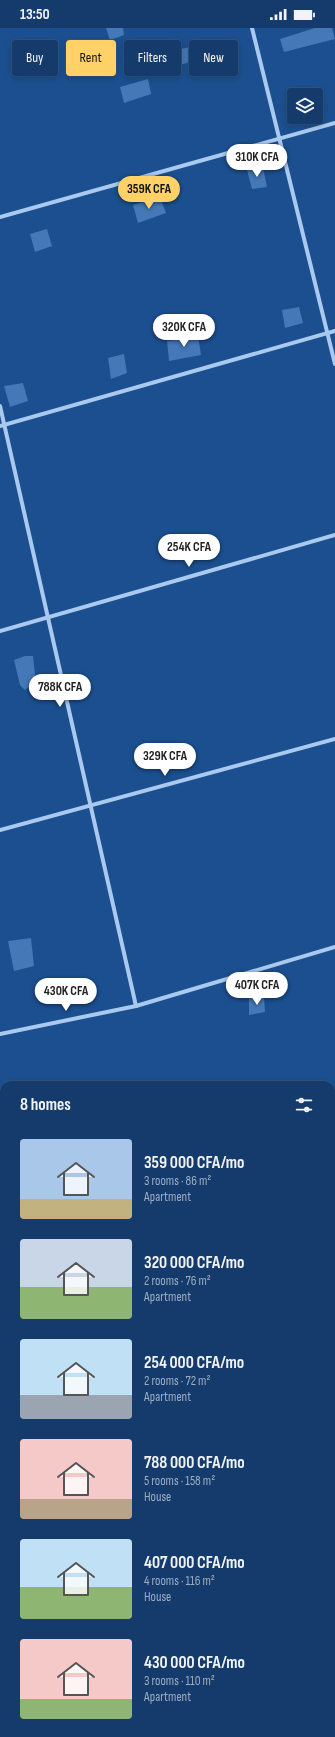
<!DOCTYPE html>
<meta charset="utf-8">
<style>
body{margin:0;font-family:"Sofia Sans Condensed",sans-serif;background:#214673;color:#f1f3f6;height:100vh;display:flex;flex-direction:column;font-size:15px;white-space:nowrap}
*{box-sizing:border-box;margin:0}
p{font-size:13px;color:#9dadc1}
.icon{flex:none;width:22px;height:22px;fill:none;stroke:currentColor;stroke-width:2;stroke-linecap:round;stroke-linejoin:round}
.map{position:relative;flex:1;overflow:hidden}
.drawer{position:absolute;left:0px;top:1053px;width:335px;height:656px;display:flex;flex-direction:column;background:#143b6b;border-radius:12px 12px 0 0;box-shadow:0 2px 6px #0003,0 0 0 1px #33557e}
.drawer>*{flex:none}
.hud{position:absolute;left:12px;top:12px;width:311px;height:36px;display:flex;gap:8px}
.tools{position:absolute;left:287px;top:60px;display:grid;gap:8px}
.tools a{display:grid;place-items:center;width:36px;height:36px;border-radius:4px;background:#143b6b;box-shadow:0 2px 6px #0003,0 0 0 1px #33557e;font-size:20px}
.price{position:absolute;translate:-50% -34px;padding:0 9px;border-radius:14px;background:#fff;color:#222;font-size:13px;line-height:26px;filter:drop-shadow(0 1px 2px #0008)}
.price::after{content:'';position:absolute;left:50%;top:24px;width:12px;height:9px;margin-left:-6px;background:inherit;clip-path:polygon(0 0,100% 0,50% 100%)}
.price.current{background:#ffd166;color:#111}
ul{padding:0;list-style:none}
li{display:flex;align-items:center;gap:12px;height:100px;padding:0 20px}
li span{display:grid;place-items:center;flex:none;width:112px;height:80px;border-radius:4px;color:#555}
li>.icon{margin-inline-start:auto}
span .icon{width:48px;height:48px;fill:#fffc;stroke-width:1}
li b{font-size:17px}
h2{display:flex;justify-content:space-between;align-items:center;height:48px;padding:0 20px;font-size:17px}
.chip{padding:0 14px;border-radius:4px;background:#143b6b;box-shadow:0 2px 6px #0003,0 0 0 1px #33557e;font-size:14px;line-height:36px}
.chip.current{background:#ffd166;color:#111}
.status{display:flex;justify-content:space-between;align-items:center;height:28px;padding:0 20px;background:#143b6b;direction:ltr}
.status svg{height:11px;fill:currentColor}
.map>svg:first-child{display:block}
.building{fill:#4478b7}
.lines{fill:none;stroke-linecap:round;stroke-linejoin:round}
.street{stroke:#a9c9ee;stroke-width:4}
</style>
<div class="status"><b>13:50</b><svg viewBox="0 0 49 12"><path d="M0 12V9h3v3zM5 12V6h3v6zM10 12V3h3v9zM15 12V0h3v12zM26 1h20v11H26zM47 4h2v5h-2z"/></svg></div>
<div class="map">
<svg width="335" height="1709" viewBox="0 0 335 1709">
<rect width="100%" height="100%" fill="#1b4f8f"/>
<!-- building -->
<g class="building">
<path d="M106,0H123L124,7L110,12Z"/>
<path d="M315,0H332L335,11L284,24L280,11Z"/>
<path d="M191,19L193,33L180,37L176,22Z"/>
<path d="M148,51L151,66L124,75L120,59Z"/>
<path d="M263,140L267,159L252,161L247,142Z"/>
<path d="M160,169L166,185L138,195L133,177Z"/>
<path d="M47,201L52,218L35,224L30,206Z"/>
<path d="M299,279L303,295L285,300L282,282Z"/>
<path d="M198,308L201,327L169,333L167,313Z"/>
<path d="M124,326L127,345L111,351L108,330Z"/>
<path d="M23,355L28,373L10,379L4,358Z"/>
<path d="M25,628H33L36,656L31,657L25,662L20,657L14,632Z"/>
<path d="M31,910L34,938L14,943L8,913Z"/>
<path d="M264,969L265,984L249,987V970Z"/>
<path d="M335,1485V1508L331,1509V1486Z"/>
<path d="M335,1536V1570L333,1571L331,1563V1537Z"/>
</g>
<g class="lines">
<!-- street -->
<g class="street">
<path d="M252,0L335,336"/>
<path d="M0,189L335,95"/>
<path d="M0,378L136,978"/>
<path d="M0,398L335,303"/>
<path d="M0,603L335,507"/>
<path d="M0,802L335,711"/>
<path d="M0,1006L136,978L335,919"/>
<path d="M331,1122L335,1121"/>
<path d="M0,1191L4,1190"/>
<path d="M331,1257L335,1256"/>
<path d="M0,1348L4,1347"/>
<path d="M331,1449L335,1448"/>
<path d="M331,1662L335,1661"/>
<path d="M137,1705L138,1709"/>
<path d="M150,1709L166,1705"/>
</g>
</g>
</svg>
<div class="tools">
<a><svg class="icon" aria-label="layers" viewBox="0 0 24 24"><path d="M12 4l9 5-9 5-9-5zM3 14l9 5 9-5"/></svg></a>
</div>
<b class="price" style="left:257px;top:150px">310K CFA</b>
<b class="price current" style="left:149px;top:182px">359K CFA</b>
<b class="price" style="left:184px;top:320px">320K CFA</b>
<b class="price" style="left:189px;top:540px">254K CFA</b>
<b class="price" style="left:60px;top:680px">788K CFA</b>
<b class="price" style="left:165px;top:749px">329K CFA</b>
<b class="price" style="left:257px;top:978px">407K CFA</b>
<b class="price" style="left:66px;top:984px">430K CFA</b>
<div class="hud">
<a class="chip">Buy</a>
<a class="chip current">Rent</a>
<a class="chip">Filters</a>
<a class="chip">New</a>
</div>
<section class="drawer">
<h2>8 homes<svg class="icon" aria-label="filters" viewBox="0 0 24 24"><path d="M4 7h16M4 17h16"/><circle cx="9" cy="7" r="2"/><circle cx="15" cy="17" r="2"/></svg></h2>
<ul>
<li><span style="background:linear-gradient(#a9c7e8 75%,#c2b280 0)"><svg class="icon" aria-label="home" viewBox="0 0 24 24"><path d="M3 11l9-7 9 7M6 9v11h12V9"/></svg></span><div><b>359 000 CFA/mo</b><p>3 rooms · 86 m²</p><p>Apartment</p></div></li>
<li><span style="background:linear-gradient(#c9d6e8 60%,#8fb573 0)"><svg class="icon" aria-label="home" viewBox="0 0 24 24"><path d="M3 11l9-7 9 7M6 9v11h12V9"/></svg></span><div><b>320 000 CFA/mo</b><p>2 rooms · 76 m²</p><p>Apartment</p></div></li>
<li><span style="background:linear-gradient(#bfe0f5 70%,#9aa5b1 0)"><svg class="icon" aria-label="home" viewBox="0 0 24 24"><path d="M3 11l9-7 9 7M6 9v11h12V9"/></svg></span><div><b>254 000 CFA/mo</b><p>2 rooms · 72 m²</p><p>Apartment</p></div></li>
<li><span style="background:linear-gradient(#f6c9c9 75%,#b9a48a 0)"><svg class="icon" aria-label="home" viewBox="0 0 24 24"><path d="M3 11l9-7 9 7M6 9v11h12V9"/></svg></span><div><b>788 000 CFA/mo</b><p>5 rooms · 158 m²</p><p>House</p></div></li>
<li><span style="background:linear-gradient(#bfe0f5 60%,#8fb573 0)"><svg class="icon" aria-label="home" viewBox="0 0 24 24"><path d="M3 11l9-7 9 7M6 9v11h12V9"/></svg></span><div><b>407 000 CFA/mo</b><p>4 rooms · 116 m²</p><p>House</p></div></li>
<li><span style="background:linear-gradient(#f6c9c9 75%,#8fb573 0)"><svg class="icon" aria-label="home" viewBox="0 0 24 24"><path d="M3 11l9-7 9 7M6 9v11h12V9"/></svg></span><div><b>430 000 CFA/mo</b><p>3 rooms · 110 m²</p><p>Apartment</p></div></li>
</ul>
</section>
</div>
